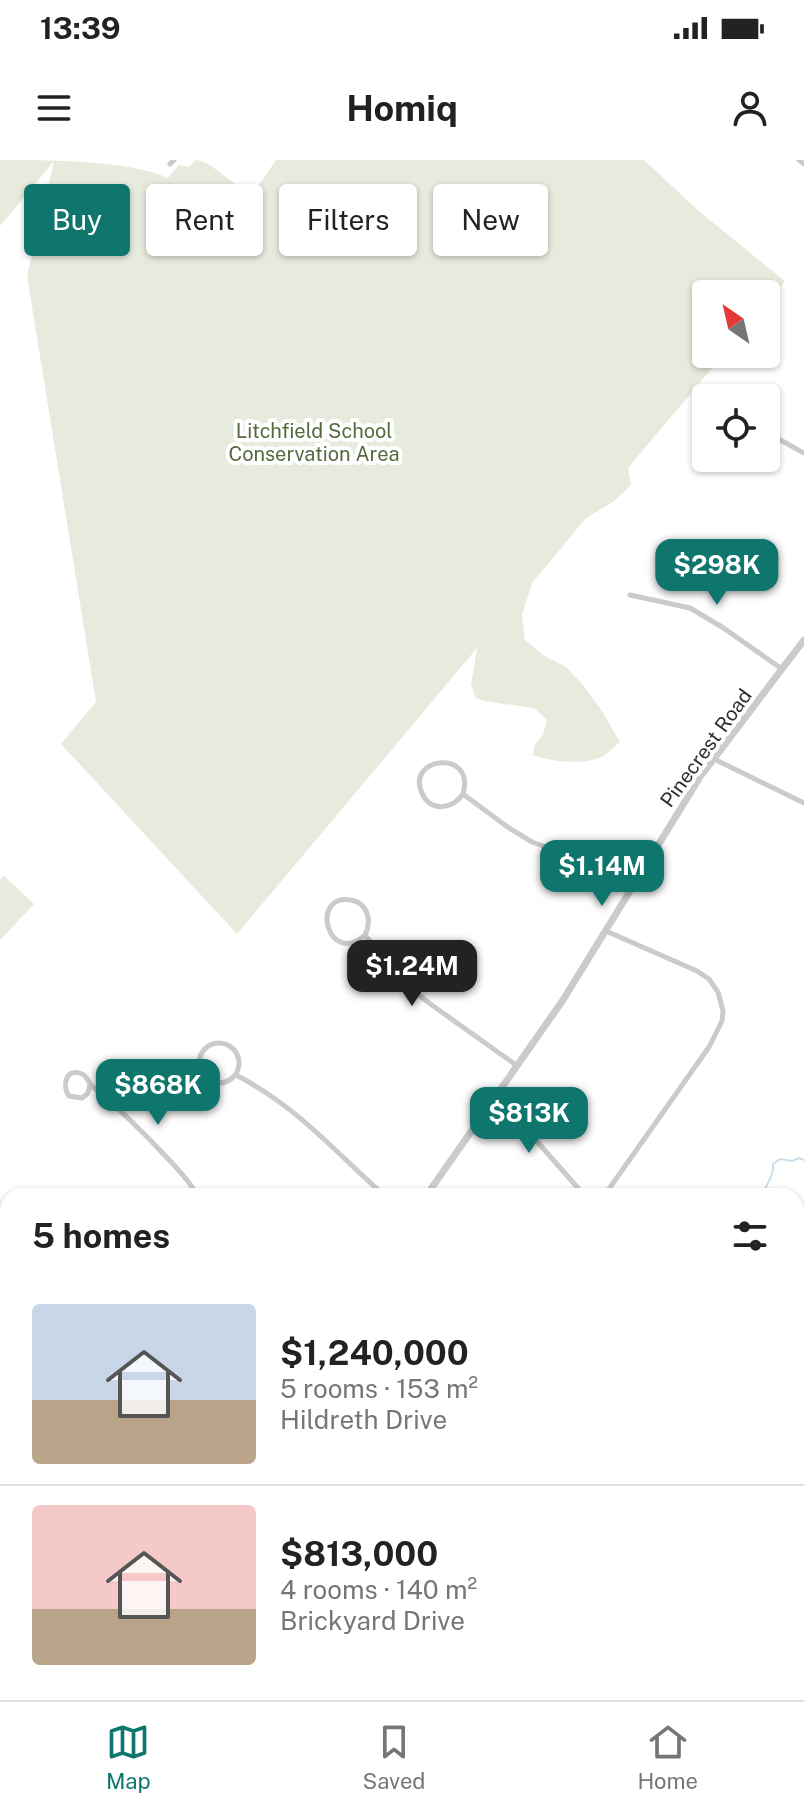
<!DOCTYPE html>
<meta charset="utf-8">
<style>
body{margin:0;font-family:"Public Sans",sans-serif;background:#f6f6f6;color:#222;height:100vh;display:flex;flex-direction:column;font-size:30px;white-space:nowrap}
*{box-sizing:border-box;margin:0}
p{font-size:26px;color:#767676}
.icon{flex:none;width:44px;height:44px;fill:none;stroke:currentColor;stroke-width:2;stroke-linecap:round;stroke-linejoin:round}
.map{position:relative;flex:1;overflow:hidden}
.details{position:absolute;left:0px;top:1028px;width:804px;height:512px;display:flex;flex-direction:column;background:#fff;border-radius:24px 24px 0 0;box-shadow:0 2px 6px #0004}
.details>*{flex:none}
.hud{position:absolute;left:24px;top:24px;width:756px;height:72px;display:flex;gap:16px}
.needle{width:52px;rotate:326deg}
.buttons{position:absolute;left:692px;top:120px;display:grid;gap:16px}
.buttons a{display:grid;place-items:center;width:88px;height:88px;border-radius:8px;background:#fff;box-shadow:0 2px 6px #0004;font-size:40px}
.price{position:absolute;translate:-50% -68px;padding:0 18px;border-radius:16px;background:#0f766e;color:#fff;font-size:26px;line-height:52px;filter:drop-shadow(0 2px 4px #0008)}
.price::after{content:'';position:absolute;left:50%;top:48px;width:24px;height:18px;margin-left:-12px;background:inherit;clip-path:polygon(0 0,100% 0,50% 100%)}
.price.active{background:#222;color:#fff}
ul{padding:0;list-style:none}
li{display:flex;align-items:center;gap:24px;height:200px;padding:0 32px}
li+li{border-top:2px solid #e0e0e0}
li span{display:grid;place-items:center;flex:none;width:224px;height:160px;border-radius:8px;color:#555}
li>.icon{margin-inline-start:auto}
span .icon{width:96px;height:96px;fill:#fffc;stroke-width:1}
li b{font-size:34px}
h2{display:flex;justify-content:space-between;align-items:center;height:96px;padding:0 32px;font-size:34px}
.pill{padding:0 28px;border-radius:8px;background:#fff;box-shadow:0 2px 6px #0004;font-size:28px;line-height:72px}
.pill.active{background:#0f766e;color:#fff}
.status{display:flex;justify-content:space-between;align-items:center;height:56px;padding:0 40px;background:#fff;direction:ltr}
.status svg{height:22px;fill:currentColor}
header{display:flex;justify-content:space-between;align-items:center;height:104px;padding:0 32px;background:#fff;font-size:36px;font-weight:700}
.dock{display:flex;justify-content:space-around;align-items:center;height:112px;border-top:2px solid #e0e0e0;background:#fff;font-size:22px;color:#767676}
.dock a{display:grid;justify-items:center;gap:4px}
.dock .active{color:#0f766e}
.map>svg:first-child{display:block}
.green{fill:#e6ebdd}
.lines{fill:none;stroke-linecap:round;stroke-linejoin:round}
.stream{stroke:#cae0ea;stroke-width:2}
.minor{stroke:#cbcbcb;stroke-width:5}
.tertiary{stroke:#cbcbcb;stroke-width:7}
.secondary{stroke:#b8b8b8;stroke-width:8}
.labels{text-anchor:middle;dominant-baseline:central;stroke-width:8;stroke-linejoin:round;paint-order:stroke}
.park-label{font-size:20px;fill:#55683e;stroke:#fff}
.street-label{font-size:20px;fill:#2e2e2e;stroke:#fff}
</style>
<div class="status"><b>13:39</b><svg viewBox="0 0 49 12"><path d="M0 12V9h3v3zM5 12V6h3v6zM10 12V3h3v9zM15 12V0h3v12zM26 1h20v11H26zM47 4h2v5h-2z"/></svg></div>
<header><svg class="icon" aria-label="menu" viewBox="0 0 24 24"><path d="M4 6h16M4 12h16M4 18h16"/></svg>Homiq<svg class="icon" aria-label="person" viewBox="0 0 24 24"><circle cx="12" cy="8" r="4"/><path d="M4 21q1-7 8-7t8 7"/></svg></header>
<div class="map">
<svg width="804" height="1540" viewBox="0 0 804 1540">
<rect width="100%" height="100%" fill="#fff"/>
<!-- green -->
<g class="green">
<path d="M0,0C47,0 129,0 168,18L179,5L189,7L195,0C212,0 232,27 253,34L276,0H644L701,53L785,121L766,143V134H706V194H724L628,308L631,325L613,342L586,358L532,423L522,455L525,480L543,495L566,507L582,524L600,548L620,582C615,586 610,591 605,595C587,606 552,602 533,595L535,584L543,575L547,560L534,548L484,541L476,538L471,525L477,488L237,774L61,584L96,542L27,116L54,1L0,66Z"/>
<path d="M4,716L34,744L0,780V720Z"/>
<path d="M149,1532H207L200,1540H152Z"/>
</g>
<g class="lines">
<!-- stream -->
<g class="stream">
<path d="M763,1036C765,1023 774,1019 773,1004L780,999L792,1001L799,998L804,1000"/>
<path d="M0,1491L8,1486"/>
<path d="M0,1515L8,1522"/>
<path d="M15,1532L20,1540"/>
<path d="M121,1532L123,1540"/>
<path d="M166,1540L171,1532"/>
</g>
<!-- minor -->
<g class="minor">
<path d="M799,0L804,4"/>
<path d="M170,4L174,0"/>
<path d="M731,238L744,234L754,238"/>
<path d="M766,272L804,293"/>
<path d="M630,435L690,448L722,467L782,509"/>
<path d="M714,599L804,643"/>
<path d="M463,634C453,649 430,653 422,633C405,597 476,588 463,634L509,668L532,682L569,695L601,702L637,720"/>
<path d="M365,775C328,808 309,733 351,740C368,743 372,761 365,775L394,811L410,828L429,843L516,905"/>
<circle cx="219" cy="903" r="20"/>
<path d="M236,915C298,947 334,991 385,1036"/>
<path d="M90,924L88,933L82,938L69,936C61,925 67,907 82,914C88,917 89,924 94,928C116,945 134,964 153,983C169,1000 186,1016 198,1036"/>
<path d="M496,935L585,1036"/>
<path d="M604,1036L709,887L722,861L723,851L718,832L709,819L697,811L606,771"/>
<path d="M796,1185L804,1179"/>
<path d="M796,1271L804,1279"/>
</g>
<!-- tertiary -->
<path class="tertiary" d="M426,1036L563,840L700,617L804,480"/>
<!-- secondary -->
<g class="secondary">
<path d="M0,1404H8"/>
<path d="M439,1532L449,1540"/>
</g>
</g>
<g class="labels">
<!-- park labels -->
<g class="park-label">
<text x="314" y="271">Litchfield School<tspan x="314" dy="23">Conservation Area</tspan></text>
</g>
<!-- street labels -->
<g class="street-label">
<text transform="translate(706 588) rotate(-54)">Pinecrest Road</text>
</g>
</g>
</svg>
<div class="buttons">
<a><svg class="needle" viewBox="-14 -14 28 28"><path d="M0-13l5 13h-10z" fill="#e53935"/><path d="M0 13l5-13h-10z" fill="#767676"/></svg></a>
<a><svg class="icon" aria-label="locate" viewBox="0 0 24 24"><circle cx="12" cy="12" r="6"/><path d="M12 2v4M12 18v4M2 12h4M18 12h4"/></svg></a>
</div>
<b class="price" style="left:717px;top:447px">$298K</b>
<b class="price" style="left:602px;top:748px">$1.14M</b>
<b class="price active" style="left:412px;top:848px">$1.24M</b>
<b class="price" style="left:158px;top:967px">$868K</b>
<b class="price" style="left:529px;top:995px">$813K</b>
<div class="hud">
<a class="pill active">Buy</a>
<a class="pill">Rent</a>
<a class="pill">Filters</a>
<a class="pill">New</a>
</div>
<section class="details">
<h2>5 homes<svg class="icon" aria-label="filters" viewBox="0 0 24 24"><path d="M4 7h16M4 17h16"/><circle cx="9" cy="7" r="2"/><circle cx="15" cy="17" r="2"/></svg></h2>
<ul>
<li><span style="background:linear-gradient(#c9d6e8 60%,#b9a48a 0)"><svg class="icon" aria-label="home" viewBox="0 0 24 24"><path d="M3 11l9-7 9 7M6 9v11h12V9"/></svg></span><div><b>$1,240,000</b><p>5 rooms · 153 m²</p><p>Hildreth Drive</p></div></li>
<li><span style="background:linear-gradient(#f6c9c9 65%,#b9a48a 0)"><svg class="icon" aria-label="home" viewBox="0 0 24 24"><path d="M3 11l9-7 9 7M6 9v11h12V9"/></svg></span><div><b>$813,000</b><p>4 rooms · 140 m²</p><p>Brickyard Drive</p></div></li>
</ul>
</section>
</div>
<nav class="dock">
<a class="active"><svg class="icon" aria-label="map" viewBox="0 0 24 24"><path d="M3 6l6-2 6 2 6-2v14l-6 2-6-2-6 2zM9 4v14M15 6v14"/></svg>Map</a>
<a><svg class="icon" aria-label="saved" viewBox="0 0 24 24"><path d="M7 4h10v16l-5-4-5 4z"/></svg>Saved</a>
<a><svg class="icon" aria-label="home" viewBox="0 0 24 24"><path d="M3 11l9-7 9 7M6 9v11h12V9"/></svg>Home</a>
</nav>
